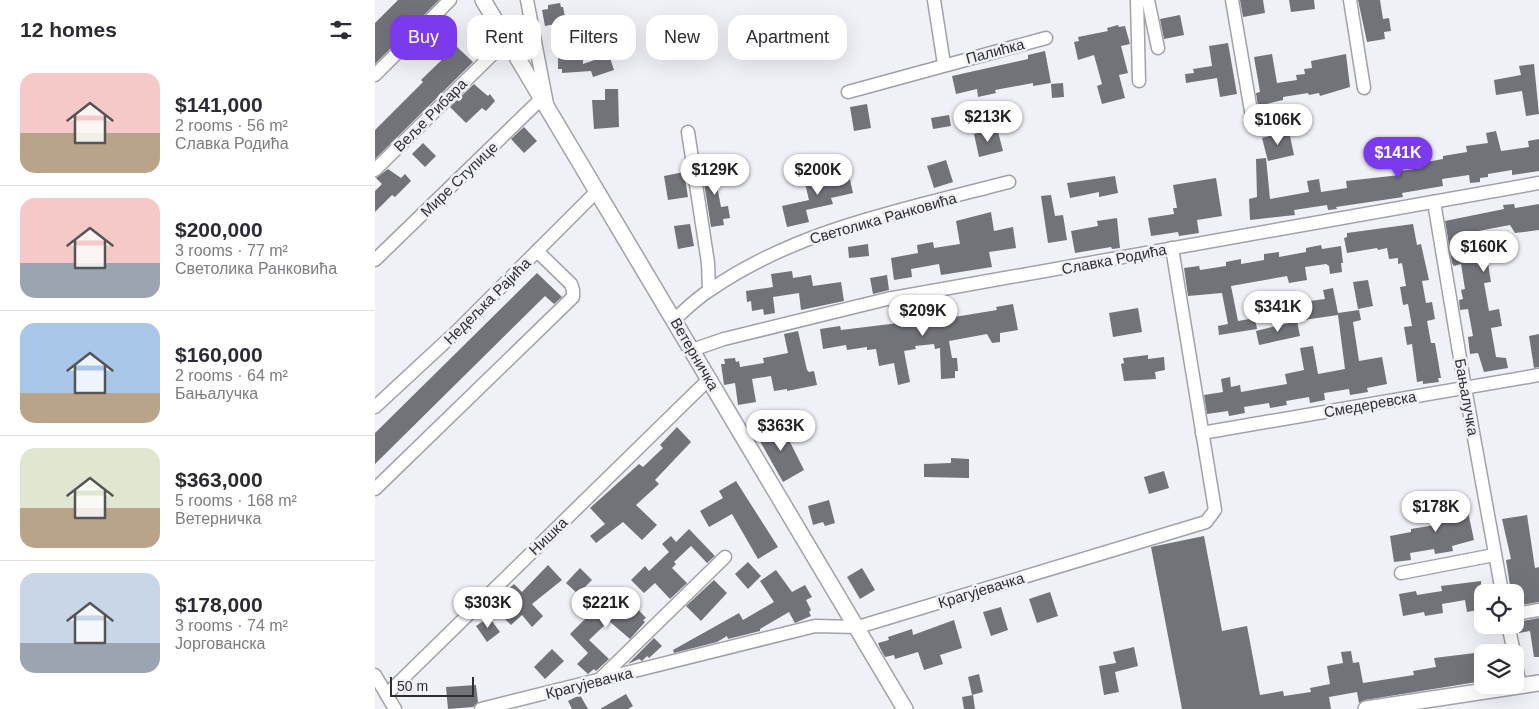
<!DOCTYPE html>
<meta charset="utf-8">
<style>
body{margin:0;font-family:Arial,sans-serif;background:#f2f2f3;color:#2b2b33;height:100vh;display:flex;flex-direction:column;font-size:19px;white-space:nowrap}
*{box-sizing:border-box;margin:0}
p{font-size:16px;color:#7c7c81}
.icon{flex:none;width:28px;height:28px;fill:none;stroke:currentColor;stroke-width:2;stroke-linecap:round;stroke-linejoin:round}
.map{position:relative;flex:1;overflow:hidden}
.panel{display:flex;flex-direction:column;background:#fff;width:375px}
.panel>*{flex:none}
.banner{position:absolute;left:15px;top:15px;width:475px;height:45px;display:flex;gap:10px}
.controls{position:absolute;left:1099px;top:584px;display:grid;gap:10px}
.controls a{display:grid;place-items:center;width:50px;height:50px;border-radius:10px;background:#fff;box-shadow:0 5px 20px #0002;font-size:25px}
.scale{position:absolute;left:15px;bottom:12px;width:84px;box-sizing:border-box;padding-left:5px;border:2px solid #2f2f32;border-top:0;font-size:14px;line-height:18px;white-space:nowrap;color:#2f2f32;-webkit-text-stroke:4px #f0f0f7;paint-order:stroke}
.price{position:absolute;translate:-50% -42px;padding:0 11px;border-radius:18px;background:#fff;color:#222;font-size:16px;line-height:32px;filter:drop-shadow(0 1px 2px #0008)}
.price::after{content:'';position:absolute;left:50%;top:30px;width:15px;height:11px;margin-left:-8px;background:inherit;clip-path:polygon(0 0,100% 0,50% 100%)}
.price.selected{background:#7c3aed;color:#fff}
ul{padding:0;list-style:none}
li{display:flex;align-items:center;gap:15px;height:125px;padding:0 20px}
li+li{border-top:1px solid #e1e1e2}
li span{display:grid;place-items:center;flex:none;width:140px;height:100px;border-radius:15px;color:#555}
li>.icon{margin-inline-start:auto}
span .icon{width:60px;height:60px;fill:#fffc;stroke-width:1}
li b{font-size:21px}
h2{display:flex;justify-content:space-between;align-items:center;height:60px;padding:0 20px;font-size:21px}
.pill{padding:0 18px;border-radius:15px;background:#fff;box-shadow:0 5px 20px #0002;font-size:18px;line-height:45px}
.pill.selected{background:#7c3aed;color:#fff}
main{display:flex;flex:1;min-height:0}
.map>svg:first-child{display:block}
.building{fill:#727279}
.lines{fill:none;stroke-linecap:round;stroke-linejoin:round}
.minor-casing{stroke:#a1a1a8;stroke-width:15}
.tertiary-casing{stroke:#a1a1a8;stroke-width:18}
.minor{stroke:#fff;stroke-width:12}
.tertiary{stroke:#fff;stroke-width:15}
.labels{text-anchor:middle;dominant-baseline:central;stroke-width:5;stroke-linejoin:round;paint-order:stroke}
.street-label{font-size:15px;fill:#2f2f32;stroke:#f0f0f7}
</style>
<main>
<section class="panel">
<h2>12 homes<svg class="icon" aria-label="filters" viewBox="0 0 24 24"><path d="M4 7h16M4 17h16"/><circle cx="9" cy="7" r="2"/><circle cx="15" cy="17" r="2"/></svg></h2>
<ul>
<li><span style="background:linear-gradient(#f6c9c9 60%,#b9a48a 0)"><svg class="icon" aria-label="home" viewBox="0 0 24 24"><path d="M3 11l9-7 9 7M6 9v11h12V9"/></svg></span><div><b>$141,000</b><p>2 rooms · 56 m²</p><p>Славка Родића</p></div></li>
<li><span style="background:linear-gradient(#f6c9c9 65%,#9aa5b1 0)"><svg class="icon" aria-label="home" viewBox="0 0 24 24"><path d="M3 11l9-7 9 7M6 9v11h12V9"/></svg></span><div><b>$200,000</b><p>3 rooms · 77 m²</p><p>Светолика Ранковића</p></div></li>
<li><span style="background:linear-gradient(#a9c7e8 70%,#b9a48a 0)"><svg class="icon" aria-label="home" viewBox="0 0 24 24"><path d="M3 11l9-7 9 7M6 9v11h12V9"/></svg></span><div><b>$160,000</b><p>2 rooms · 64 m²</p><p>Бањалучка</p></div></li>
<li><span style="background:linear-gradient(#dfe7d0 60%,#b9a48a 0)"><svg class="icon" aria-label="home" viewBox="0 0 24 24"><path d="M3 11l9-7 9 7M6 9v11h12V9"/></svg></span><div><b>$363,000</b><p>5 rooms · 168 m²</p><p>Ветерничка</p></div></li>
<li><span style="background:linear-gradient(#c9d6e8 70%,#9aa5b1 0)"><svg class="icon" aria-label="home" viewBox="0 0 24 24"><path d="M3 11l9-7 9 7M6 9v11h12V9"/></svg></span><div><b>$178,000</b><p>3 rooms · 74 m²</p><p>Јоргованска</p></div></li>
</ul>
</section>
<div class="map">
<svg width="1164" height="709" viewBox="0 0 1164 709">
<rect width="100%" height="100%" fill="#f0f0f7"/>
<!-- building -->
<g class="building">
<path d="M23,0H64L0,64V23Z"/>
<path d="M865,0H888L890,13L868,17Z"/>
<path d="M914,0H939L940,9L916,12Z"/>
<path d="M983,0H1005L1008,19L1014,18L1016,31L1009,32L1010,39L992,42Z"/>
<path d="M185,3L186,7H188L191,22L170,26L167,10L173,9V5Z"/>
<path d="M805,15L809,35L789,39L785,19Z"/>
<path d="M743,25L744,27L750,26L755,44L746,46L753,73L744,75L750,98L727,104L722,86L727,84L719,55L703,60L699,42L704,41L703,37L733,31L732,28Z"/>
<path d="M853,43L862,94L845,97L842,78L811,83L810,74L819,73L818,69L837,66L834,46Z"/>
<path d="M81,46L98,62L0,159V130L48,82L46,80Z"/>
<path d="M670,51L676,83L658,86V83L620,90L621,93L603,97L602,89L581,94L577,76L653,59V55Z"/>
<path d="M897,54L902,83L922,80L921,75L930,74L929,69L937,68L936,61L971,54L975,87L945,96L944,93L934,95L933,93L908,97V100L883,106L881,93L885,92L879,57Z"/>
<path d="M234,55L239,70L218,77L216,71L187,73V69H183V57H208V64Z"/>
<path d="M1159,64L1164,114L1151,116L1147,91L1121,95L1119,80L1146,75L1144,66Z"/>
<path d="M688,83L689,97L677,98L676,84Z"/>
<path d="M99,84L108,92L113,96L115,94L120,101L111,111L107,108L91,123L75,107Z"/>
<path d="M230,89H243L244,127L219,129L217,100H230Z"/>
<path d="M492,104L496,128L479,131L475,107Z"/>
<path d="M574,115L576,126L558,129L556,118Z"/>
<path d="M149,127L162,141L149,153L136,139Z"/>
<path d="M622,128L628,151L604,157L599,134Z"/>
<path d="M914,131L919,155L893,161L887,138Z"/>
<path d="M1121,131L1126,151L1154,147L1153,141L1164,139V171L1137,175V170L1113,174V177L1105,178V182L1095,183L1094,175L1067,179L1068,186L1027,193L1028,197L961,207L962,209L953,210L952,205L919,210L920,215L875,220L874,199L882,197L881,159L891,158L895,199L934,192L932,181L944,179L946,192L972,188L971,181L1025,175V171L1047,168L1046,163L1068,159V156L1092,152L1091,146L1113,143L1111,133Z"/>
<path d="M48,143L61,156L50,167L37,154Z"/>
<path d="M571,160L578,182L559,188L552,166Z"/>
<path d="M346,167L349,185L342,186L346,207L353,206L355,218L348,219L349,225L336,227L327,170Z"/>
<path d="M13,169L26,178L30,174L36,181L20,197L17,195L0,212V191L7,184L1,178Z"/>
<path d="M473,171L478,193L456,198L458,204L431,210L434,222L412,227L407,206L434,200L429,179Z"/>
<path d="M309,172L313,197L293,200L289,176Z"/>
<path d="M740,176L743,193L724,197V192L695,198L692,183Z"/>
<path d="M841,178L847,216L822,220L824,233L804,236L803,232L776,236L773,218L799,214L798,208H802L798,185Z"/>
<path d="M676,195L680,216L688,215L692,240L673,243L666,196Z"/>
<path d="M1139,204L1140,208L1164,204V230L1140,233L1135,225L1103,231L1108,264L1113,263L1116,282L1109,283L1114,311L1124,309L1127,326L1116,328L1121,357L1131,358L1133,368L1109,372L1103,353L1095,354L1093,337L1098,336L1093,309L1085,310L1084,300L1088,299L1086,290L1090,289L1086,264L1079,266L1077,263L1070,221L1129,209L1128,205Z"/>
<path d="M616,212L619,231L638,227L641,248L614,252L617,267L566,275L564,264L536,269L537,277L519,280L516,258L543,253L542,245L558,242L559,248L585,244L581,221Z"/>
<path d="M742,218L745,248L737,249L736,247L700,253L696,231L723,226L722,221Z"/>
<path d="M315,224L319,246L303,249L299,226Z"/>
<path d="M1038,224L1042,245L1046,244L1054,280L1047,281L1051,303L1057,302L1060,319L1052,321L1056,343H1060L1066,378H1063L1064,382L1048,384V381L1042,382L1037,344L1032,345L1029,327L1037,326L1033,304L1028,305L1025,287L1031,286L1027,263L1023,264V258L1014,259L1012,248L1003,250L1002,248L972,253L969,238L972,237V233Z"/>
<path d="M493,244L494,256L474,258L473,247Z"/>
<path d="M946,245L947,249L966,246L968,263H966L967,272L955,274L954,266L951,264L930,267L932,280L914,283L912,276L856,286L863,321L880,318L882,329L844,335L843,326L853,324L847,293L813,296L809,268L824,266L825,270L851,266V262L866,259V264L889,260V254L904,252V257L931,252V248Z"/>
<path d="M417,271L418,278L436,275L438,286L466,282L469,301L426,310L424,293L398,297L400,313L389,315L388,309L377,311L376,301L372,302L371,291L398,287L396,274Z"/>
<path d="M162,273L187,297L179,304L170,296L0,464V433Z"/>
<path d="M512,275L514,290L498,294L495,278Z"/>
<path d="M993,280L998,306L983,309L978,282Z"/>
<path d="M958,288L963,313L984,310L986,320L978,322L984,361L1007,357L1012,384L992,388L993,392L975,395L974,389L949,393L950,400L935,403L934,397L911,401L912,405L895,408L894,403L869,407L870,413L854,416L853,411L832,414L829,395L848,392L846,379L855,377L856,387L865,385L866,392L912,384L910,374L929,370L925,348L938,346L943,374L970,369L963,315L922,321L920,303L950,299L948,290Z"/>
<path d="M570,304L573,318L622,310L621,307L638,304L643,330L625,333V342L617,343L612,334L574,341L577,358H582L583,371H580V378L566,379L565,348L560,349L559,344L540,346L541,349L529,351L535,382L523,385L519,363L504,366L501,349L492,350V347L472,350L471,345L448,349L445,329L465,326L466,330L540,321V319L561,315L560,306Z"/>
<path d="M763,308L767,332L738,337L734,313Z"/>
<path d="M922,321L925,336L884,345L881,331Z"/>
<path d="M423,331L432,370L434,372L439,371L442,385L412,391V389L399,391L396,376L377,379L381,402L363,405L360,383L349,385L346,364H350L349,359L360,358L361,362L364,361L365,367L389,363L388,358L413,353L409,334Z"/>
<path d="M1164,334V367L1159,368L1154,336Z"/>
<path d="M773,355V359L789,357L790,370L780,372L781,379L749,381L746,364L749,363L748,358Z"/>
<path d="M405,422L429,470L408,482L382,436Z"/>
<path d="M302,427L316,442L280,480L284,484L261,505L282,525L267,540L248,522L221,543L215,536L230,524L215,508L264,464L268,467L288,448L285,445Z"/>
<path d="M576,458L594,459V478L549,477V464L576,463Z"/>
<path d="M789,471L794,488L774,494L769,477Z"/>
<path d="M361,481L403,547L383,559L357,514L334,527L325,511L348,498L344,491Z"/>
<path d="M1090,498L1099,540L1077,546L1078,551L1060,554L1059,549L1035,553L1036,560L1019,562L1015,536L1036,532V529L1066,524L1063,504Z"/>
<path d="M454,500L460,523L450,526L448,522L438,525L433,506Z"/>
<path d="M1152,515L1160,568L1164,567V602L1140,606V592H1136L1131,560L1136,559L1127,519Z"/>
<path d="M314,529L340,556L332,563L316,546L299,562L301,564L297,568L312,583L295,599L280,583L269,593L256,580L270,566L274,571L294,552L287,544L296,536L301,542Z"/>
<path d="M829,536L847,631L872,626L885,695L908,691L909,696L936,692L935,688L955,684L952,666L968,663L966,652L976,651L978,663L984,662L988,683L1039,675L1038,671L1061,667L1059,658L1108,652V675L1101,676L1102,682L990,700L984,703L982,692L954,697L956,709H807L776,547Z"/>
<path d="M373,562L386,576L373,589L360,574Z"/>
<path d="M173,565L187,580L157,604L168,616L157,627L147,615L136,625L130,619L142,607L131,596L134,594L131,591L139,584L147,592Z"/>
<path d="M205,568L217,580L203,594L191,583Z"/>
<path d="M487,568L500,590L485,599L472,577Z"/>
<path d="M401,570L417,592L430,585L437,597L431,600L436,610L434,612L436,616L420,623L414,612L385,629V631L353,639L352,636L342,642L299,653L298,650L364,613L368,620L399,602L385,581Z"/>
<path d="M339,580L352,593L326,621L311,606Z"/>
<path d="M1106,581L1108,609L1092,612L1090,600L1067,604L1068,613L1050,616L1049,612L1028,616L1024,594L1041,591L1042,595L1067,591L1066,586Z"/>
<path d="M237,592L254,610L259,605L271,618L268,620L270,622L255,639L234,621L214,640L234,659L221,671L219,669L213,674L202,664L213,653L195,634Z"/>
<path d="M675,592L683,616L662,623L654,599Z"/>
<path d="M626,607L633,630L616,636L608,612Z"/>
<path d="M114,617L125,632L112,642L101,626Z"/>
<path d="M1164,618V657H1159L1155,631L1144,633L1142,622Z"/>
<path d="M579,620L587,648L565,655L568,664L549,670L543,652L520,659L519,655L510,657L505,648L503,643L514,640L513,637L537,629L538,635Z"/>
<path d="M279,638L287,646L274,658L272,656L267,661L264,659L253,664Z"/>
<path d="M759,647L763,666L740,672L744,692L729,695L724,666L741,663L738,652Z"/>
<path d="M177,649L189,661L170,679L159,667Z"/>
<path d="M604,674L608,692L597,695L593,677Z"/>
<path d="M101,685L103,702L98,707L73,709L71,687Z"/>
<path d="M251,694L258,706L253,709H225Z"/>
<path d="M205,695L213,709H197L193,701Z"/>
<path d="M598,695L600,709H589L587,697Z"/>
</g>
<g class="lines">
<defs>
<g id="minor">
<path d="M152,0L172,104"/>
<path d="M559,0L569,64"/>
<path d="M762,0L764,81"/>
<path d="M773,0L783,48"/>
<path d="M857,0L877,117"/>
<path d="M975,0L989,88"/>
<path d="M0,75L75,0"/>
<path d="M473,92L671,38"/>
<path d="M313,132L333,263L334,290"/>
<path d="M0,170L132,40"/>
<path d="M1059,202L1090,388L1127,592"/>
<path d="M0,260L168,97"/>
<path d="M300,319C311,309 322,298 335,290C423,229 531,209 634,182"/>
<path d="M317,350L349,339L512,299L1164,183"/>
<path d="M0,407L81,332L221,192"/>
<path d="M827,433L1164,375"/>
<path d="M0,489L198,297V290L196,284L162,251"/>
<path d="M1026,573L1119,555"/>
<path d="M1140,614L1164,610"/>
<path d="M1133,625L1139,652"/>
<path d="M1140,660L1145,686"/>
<path d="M0,675L20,709"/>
<path d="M225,679L350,557"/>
<path d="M12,694L334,379"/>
<path d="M106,709L440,626L483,627L831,522L840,510L797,248"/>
</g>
<g id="tertiary">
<path d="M108,0L530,709"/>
<path d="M991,709L1164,683"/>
</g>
</defs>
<!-- minor casing -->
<use href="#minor" class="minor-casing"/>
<!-- tertiary casing -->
<use href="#tertiary" class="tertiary-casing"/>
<!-- minor -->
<use href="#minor" class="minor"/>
<!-- tertiary -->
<use href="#tertiary" class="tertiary"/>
</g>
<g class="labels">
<!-- street labels -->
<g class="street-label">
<text transform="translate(620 51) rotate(-15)">Палићка</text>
<text transform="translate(55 115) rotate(-45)">Веље Рибара</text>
<text transform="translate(84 179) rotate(-44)">Мире Ступице</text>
<text transform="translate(508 218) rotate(-16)">Светолика Ранковића</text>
<text transform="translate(739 259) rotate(-11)">Славка Родића</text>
<text transform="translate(112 301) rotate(-45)">Недељка Рајића</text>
<text transform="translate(320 354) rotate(60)">Ветерничка</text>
<text transform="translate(1092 397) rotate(80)">Бањалучка</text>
<text transform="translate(995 404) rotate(-10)">Смедеревска</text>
<text transform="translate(173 536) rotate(-44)">Нишка</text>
<text transform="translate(606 590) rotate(-17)">Крагујевачка</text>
<text transform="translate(214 683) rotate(-14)">Крагујевачка</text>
</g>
</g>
</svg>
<div class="controls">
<a><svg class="icon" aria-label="locate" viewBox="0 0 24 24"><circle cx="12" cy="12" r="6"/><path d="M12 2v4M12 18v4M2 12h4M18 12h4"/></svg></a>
<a><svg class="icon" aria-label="layers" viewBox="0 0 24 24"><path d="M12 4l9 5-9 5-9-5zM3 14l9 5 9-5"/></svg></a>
</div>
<div class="scale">50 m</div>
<b class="price" style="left:613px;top:143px">$213K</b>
<b class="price" style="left:903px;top:146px">$106K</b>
<b class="price selected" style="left:1023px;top:179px">$141K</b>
<b class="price" style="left:340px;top:196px">$129K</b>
<b class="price" style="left:443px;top:196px">$200K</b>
<b class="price" style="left:1109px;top:273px">$160K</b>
<b class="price" style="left:903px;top:333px">$341K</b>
<b class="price" style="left:548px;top:337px">$209K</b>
<b class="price" style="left:406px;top:452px">$363K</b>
<b class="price" style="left:1061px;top:533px">$178K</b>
<b class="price" style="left:113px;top:629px">$303K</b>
<b class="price" style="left:231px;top:629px">$221K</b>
<div class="banner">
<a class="pill selected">Buy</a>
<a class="pill">Rent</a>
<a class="pill">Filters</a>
<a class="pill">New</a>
<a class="pill">Apartment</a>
</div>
</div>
</main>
